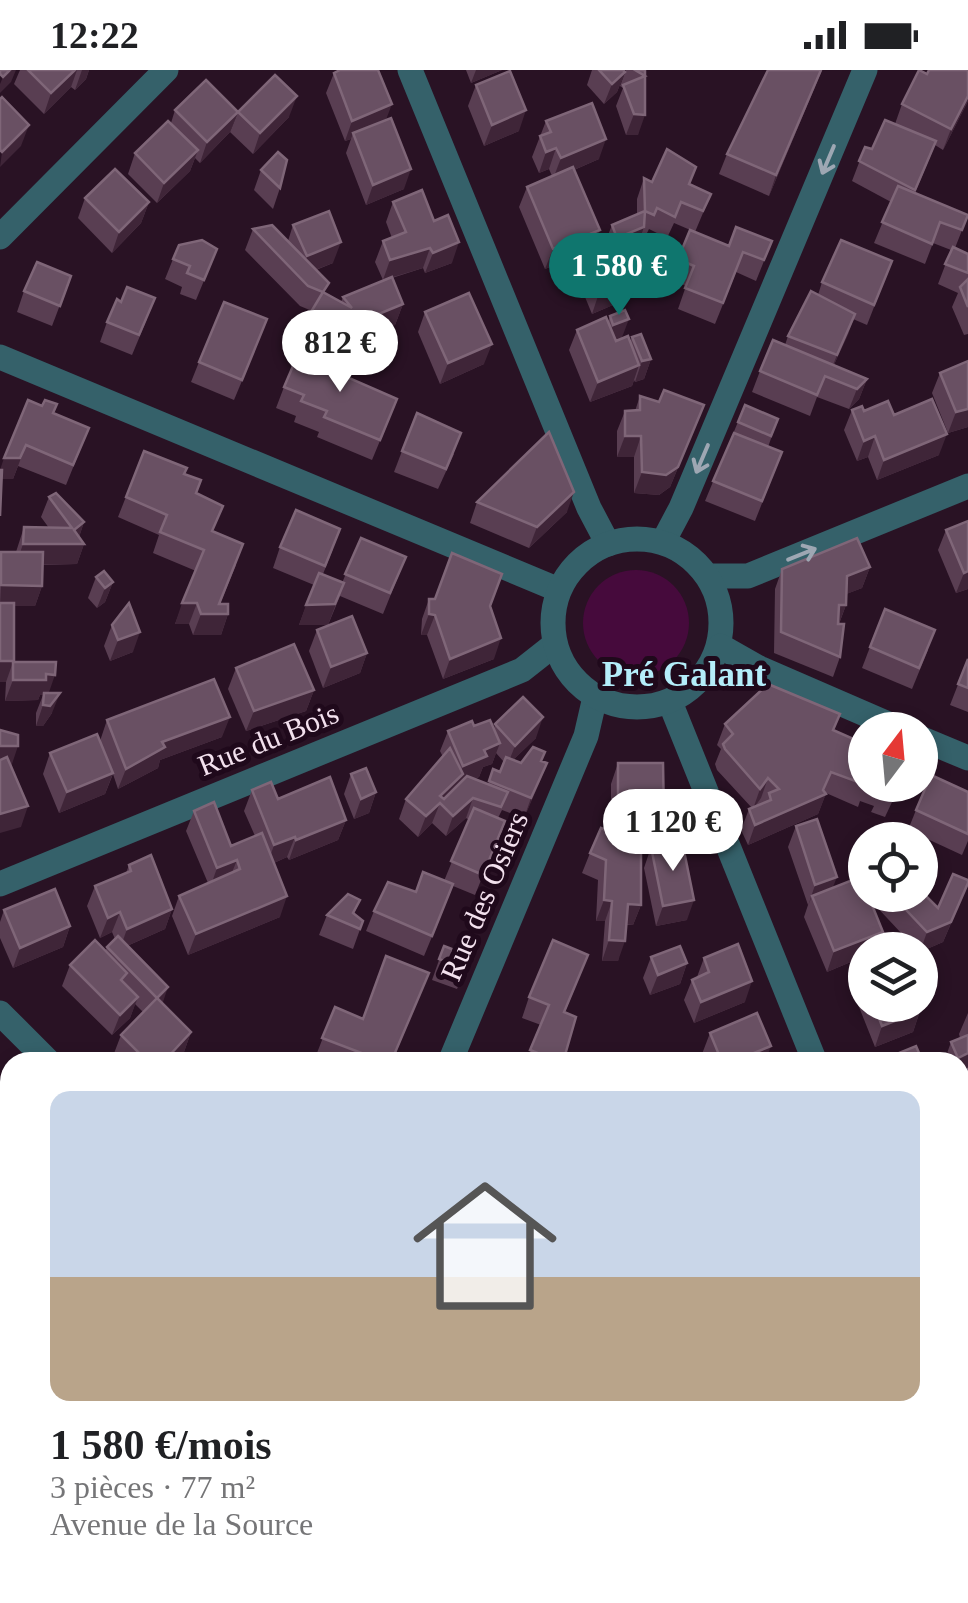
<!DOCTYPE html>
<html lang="fr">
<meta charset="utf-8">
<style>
body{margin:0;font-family:Georgia,serif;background:#f2f2f2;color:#202124;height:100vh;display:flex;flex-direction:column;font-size:38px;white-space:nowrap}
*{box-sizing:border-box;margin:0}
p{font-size:32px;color:#757577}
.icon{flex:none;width:55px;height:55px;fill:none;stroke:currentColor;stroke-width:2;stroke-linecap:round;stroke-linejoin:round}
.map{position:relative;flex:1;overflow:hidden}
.drawer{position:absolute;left:0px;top:982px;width:970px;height:552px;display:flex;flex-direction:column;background:#fff;border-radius:30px 30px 0 0;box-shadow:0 5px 15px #0003}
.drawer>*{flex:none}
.needle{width:65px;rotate:16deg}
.tools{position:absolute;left:848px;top:642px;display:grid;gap:20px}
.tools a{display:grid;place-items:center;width:90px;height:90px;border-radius:50%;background:#fff;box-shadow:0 5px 15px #0003;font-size:50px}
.price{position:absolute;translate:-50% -85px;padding:0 22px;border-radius:35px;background:#fff;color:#222;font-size:32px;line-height:65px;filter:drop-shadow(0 2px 5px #0008)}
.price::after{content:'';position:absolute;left:50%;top:60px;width:30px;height:22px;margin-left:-15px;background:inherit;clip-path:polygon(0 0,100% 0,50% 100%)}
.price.on{background:#0f766e;color:#fff}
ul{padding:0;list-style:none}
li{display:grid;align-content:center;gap:20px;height:530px;padding:0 50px}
li span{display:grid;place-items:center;height:310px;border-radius:20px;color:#555}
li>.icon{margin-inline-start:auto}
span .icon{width:180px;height:180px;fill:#fffc;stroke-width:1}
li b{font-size:42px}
.status{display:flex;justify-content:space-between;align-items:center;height:70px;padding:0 50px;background:#fff;direction:ltr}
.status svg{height:28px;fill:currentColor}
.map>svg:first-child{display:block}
.green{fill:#460a3c}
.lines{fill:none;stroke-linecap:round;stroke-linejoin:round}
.minor{stroke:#35616a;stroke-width:25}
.tertiary{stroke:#35616a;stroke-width:25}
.wall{fill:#593e52;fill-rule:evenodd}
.shaded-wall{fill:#3f2538}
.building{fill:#695063;stroke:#7f6678;stroke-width:2.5}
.oneway{stroke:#9ea7b3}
.labels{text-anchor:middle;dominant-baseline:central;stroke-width:10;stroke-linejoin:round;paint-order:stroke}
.street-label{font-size:30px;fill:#f3e1ee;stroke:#1f091b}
.quarter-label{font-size:35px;font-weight:bold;fill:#b4edfa;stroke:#1f091b}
</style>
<div class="status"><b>12:22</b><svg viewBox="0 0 49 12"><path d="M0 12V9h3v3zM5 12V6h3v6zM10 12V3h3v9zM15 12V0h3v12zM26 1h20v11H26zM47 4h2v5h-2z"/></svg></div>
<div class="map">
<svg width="968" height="1533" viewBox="0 0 968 1533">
<rect width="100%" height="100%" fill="#291224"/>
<!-- green -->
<circle class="green" cx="636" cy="553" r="53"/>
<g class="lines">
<!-- minor -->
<g class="minor">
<path d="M410,0L589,438L608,474"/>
<path d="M0,167L166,0"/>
<path d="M663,472L681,438L865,0"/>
<path d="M709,506H748L968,416"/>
<path d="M670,632L815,992"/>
<path d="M0,814L522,600L555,574"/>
<path d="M0,943L49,992"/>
<path d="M450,992L586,666L595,627"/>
<path d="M960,1247L968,1240"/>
<path d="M960,1348L968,1367"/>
<path d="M0,1527L6,1533"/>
<path d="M227,1533L230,1525"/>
</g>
<!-- tertiary -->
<g class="tertiary">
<path d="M0,287L559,520"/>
<circle cx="637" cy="553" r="84"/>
<path d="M720,576L759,598L902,660"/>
<path d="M920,668L968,688"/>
</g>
</g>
<!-- wall -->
<g class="wall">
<path d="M20,0H89L86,9L75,20L71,17L44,44L14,14Z"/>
<path d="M466,0H502L471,13Z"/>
<path d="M592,0H623L625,2L617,22L604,34L587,15Z"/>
<path d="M626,0H645L638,65H626L616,36L623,18L620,16Z"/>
<path d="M822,0L769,126L719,104L727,84Z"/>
<path d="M334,3L386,50L404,119L366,135L346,83L351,69L345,71L326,23Z"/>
<path d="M927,4L968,31L943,80L935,75L915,123L968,145L955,178L968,184V264L964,265L952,237L958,223L938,214L951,180L933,173L925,194L874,173L891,132L852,111L865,77L872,79L895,54L902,34Z"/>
<path d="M476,15L519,61L484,76L468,36Z"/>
<path d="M175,40L238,42L230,62L200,93L195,88L190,101L157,133L128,104L135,83L171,53Z"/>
<path d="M238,42L289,47L253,84L230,62Z"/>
<path d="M546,51L599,89L574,100L592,180L545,199L519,137L527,117L552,106L549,99L539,103L532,87Z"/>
<path d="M261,100L280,118L273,139L254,120Z"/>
<path d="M644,108L652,112L690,115L711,124L695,162L674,153L667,168L649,159L646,165L642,163L637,177L624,182L627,229L592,244L578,210L585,190L607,181L604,175L612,155L637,144V129Z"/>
<path d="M85,128L149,132L141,153L112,183L78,148Z"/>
<path d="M393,132L452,193L425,203L423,198L392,208L403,234L395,255L357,270L346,294L298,273L305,252L312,241L300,236L245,180L253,159L288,171L293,155L333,193L316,200L325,223L341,232L343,227L383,210L375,192L383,171L392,168L386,152Z"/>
<path d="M772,171L756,211L736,202L715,254L678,239L686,216L671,209L678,189L729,176Z"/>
<path d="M217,179L196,230L180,224L182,217L165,209L173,189Z"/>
<path d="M892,191L867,255L853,249L834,295L867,309L859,329L849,339L817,327L810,346L752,322L760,301L785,275L788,266L818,225L822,212Z"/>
<path d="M71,206L52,256L17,242L24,221Z"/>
<path d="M425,242L484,294L440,314L418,262Z"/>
<path d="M610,246L622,269L630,273L632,267L651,289L644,309L635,312L634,310L632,316L590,332L569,280L577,260L608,252Z"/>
<path d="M147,249L132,285L100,272L107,252Z"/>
<path d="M259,270L234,330L191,312L199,292Z"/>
<path d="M325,294L389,349L372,390L317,367L319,362L294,352L296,346L276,338L284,317Z"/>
<path d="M940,303L968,357L948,363L932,323Z"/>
<path d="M640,326L659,332L704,335L670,417L659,425L634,423V387H617V361L625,341H635Z"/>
<path d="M745,335L778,349L768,377L774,403L755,451L705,431Z"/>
<path d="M852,340L894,345L939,385L877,410L868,387L857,391L844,360Z"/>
<path d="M53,343L89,358L66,415L18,396L13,409H1L0,400Z"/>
<path d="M144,381L185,404L196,424L213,462L236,495L220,534L228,544L221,565H193L189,554H175L196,501L153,483L159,465L118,447Z"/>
<path d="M402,381L454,384L438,419L394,402Z"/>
<path d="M49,427L84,452L79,467L84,474L77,494L43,495L42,516L35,536H14V592L49,623L52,643L43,656H36V643L43,625H40L38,630L5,631L6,612H0V486L1,482H16L24,457L49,458L41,447Z"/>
<path d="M477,432L567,442L529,478L470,453Z"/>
<path d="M968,451V519L956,523L938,480L946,460Z"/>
<path d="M361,468L406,487L383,544L340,526L328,555H299L314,515L273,498L280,477L333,479L323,504L342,513Z"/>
<path d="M870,497L862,518L846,524V535L839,554L840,587L833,607L774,583L775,519L782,499Z"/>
<path d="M96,507L113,512L105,532L97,538L88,528Z"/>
<path d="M429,529L490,537L494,589L443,609L427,565H421L422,549Z"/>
<path d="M112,555L133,582L110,591L104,576Z"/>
<path d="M317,560L367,583L360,603L323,618L309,581Z"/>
<path d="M870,577L928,580L912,619L862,598Z"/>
<path d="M968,589V642L950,635Z"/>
<path d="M236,598L314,620L306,641L246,661L228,619Z"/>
<path d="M107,650L222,667L160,690L158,698L118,719L113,704L105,724L59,743L43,704L50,683L100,671Z"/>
<path d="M495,654L536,668L513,690L521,693L541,692L547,693L524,748L502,740L498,748L505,751L475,825L453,816L424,886L366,861L374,841L444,811L469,750L466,748L446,766L432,753L418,767L399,749L406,729L443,687L440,681L448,661L474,656L494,659ZM496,683L504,692L500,702L493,699L488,714L475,709L479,707L483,697L492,694Z"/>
<path d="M725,654L834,660L865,715H900L885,747L871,742L874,736L860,731L858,737L826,723L818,744L748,775L741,760L749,739L752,738L717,700L715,694L721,679L717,675Z"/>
<path d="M618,693L656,767L621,766L641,835L633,855H626L618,891H602L605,851H596L598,810L582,803L590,783L611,762V714Z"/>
<path d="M351,704L376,722L369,743L354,749L344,724Z"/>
<path d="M252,720L346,750L338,770L289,790L287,787L274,793L280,847L188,885L172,846L179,826L208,813L186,761L194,741L231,776L255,766L244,741Z"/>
<path d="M968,722V771L962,785L908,760L916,740Z"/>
<path d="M796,756L833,818L862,813L865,805V825H920L938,838L968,814L943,872L920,882V880H917L873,833L871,834L883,862L876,880H865V886L827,902L804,847L808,835L788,777Z"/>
<path d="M651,777L687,850L656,856L644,798Z"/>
<path d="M129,795L172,839L165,859L127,876L162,933L191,962L184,982L174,992H120L113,986L121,965L143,942L135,934L130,948L112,965L62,916L70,895L105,881L107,877L115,869L112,862L100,868L87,836L95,816L126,803Z"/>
<path d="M360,830L354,844L363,851L353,879L319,865L327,845Z"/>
<path d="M4,840L70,856L63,877L13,898L0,868V852Z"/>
<path d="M444,876L470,886L457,919L432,910Z"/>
<path d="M651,887L687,893L680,914L650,925L643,908Z"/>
<path d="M704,888L745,932L694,953L684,930L692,910L697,907Z"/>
<path d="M429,903L392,992H325L315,988L335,937L363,949Z"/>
<path d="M580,905L565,942L563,992H526L541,955L522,948L529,927Z"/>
<path d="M865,905V935H918L920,941L913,962L875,977L855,927L862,906Z"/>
<path d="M968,943V1043L960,1049V992H944L951,972L960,968L959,964Z"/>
<path d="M710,963L765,992H779H706L702,984Z"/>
<path d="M10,1015V1079L0,1070V1025Z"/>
<path d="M960,1468L968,1533H951L949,1529L937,1533L934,1525H960Z"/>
<path d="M57,1525H71L64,1532Z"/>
<path d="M285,1525H330L327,1533H282Z"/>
<path d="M353,1525H396L388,1533H371Z"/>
<path d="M523,1525H580V1533H521Z"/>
<path d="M639,1525H643V1533H636Z"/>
<path d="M773,1525H834V1533H771Z"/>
</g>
<!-- shaded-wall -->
<g class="shaded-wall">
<path d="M10,0H16L11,12L0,23V14L3,7Z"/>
<path d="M75,0H77L71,17L44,44L51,23Z"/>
<path d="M82,0H89L86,9L75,20Z"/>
<path d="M476,0H502L471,13Z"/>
<path d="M821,0H822L769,126L776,105Z"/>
<path d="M625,2L617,22L604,34L612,14Z"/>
<path d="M297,26L289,47L253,84L260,63Z"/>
<path d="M968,26V31L943,80L951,59Z"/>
<path d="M392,34L384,55L353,63L351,69L345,71L352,51Z"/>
<path d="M526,40L519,61L484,76L492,55Z"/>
<path d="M238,42L230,62L200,93L207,72Z"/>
<path d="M634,44L645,45L638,65H626Z"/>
<path d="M29,55L21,76L0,97L2,82Z"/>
<path d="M606,69L599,89L553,109L561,88Z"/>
<path d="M556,78L549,99L539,103L546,82Z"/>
<path d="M198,80L190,101L157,133L164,113Z"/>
<path d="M411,99L404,119L366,135L373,115Z"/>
<path d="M149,132L141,153L112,183L119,162Z"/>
<path d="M644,157L637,177L610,188L617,168Z"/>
<path d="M600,160L592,180L545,199L553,179Z"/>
<path d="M341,172L333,193L299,206L307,186Z"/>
<path d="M459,172L452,193L425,203L433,183Z"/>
<path d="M430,178L423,198L383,210L390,190Z"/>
<path d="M634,208L627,229L592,244L599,223Z"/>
<path d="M403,234L395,255L357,270L346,294L364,250Z"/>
<path d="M855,244L848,265L829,305L837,285Z"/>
<path d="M629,249L621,270L606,275L613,255Z"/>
<path d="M492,274L484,294L440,314L448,293Z"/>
<path d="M651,289L644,309L635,312L642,291Z"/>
<path d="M639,295L632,316L590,332L598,312Z"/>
<path d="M867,309L859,329L849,339L857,319Z"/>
<path d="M704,335L670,417L659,425L634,423L642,402Z"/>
<path d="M968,339V357L948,363L956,342Z"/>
<path d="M947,364L939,385L877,410L884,390Z"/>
<path d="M625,366H641L634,387H617Z"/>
<path d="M875,366L868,387L857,391L864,371Z"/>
<path d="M26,375L13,409H0V400L4,388Z"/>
<path d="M574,422L567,442L529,478L537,457Z"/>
<path d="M84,452L77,473L84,474L77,494L16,495L23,474L74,460Z"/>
<path d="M243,474L215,544H228L221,565H193L201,544Z"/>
<path d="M870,497L862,518L839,527L847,506Z"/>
<path d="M968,501V519L956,523L964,503Z"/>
<path d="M113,512L105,532L97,538L105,518Z"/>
<path d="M344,513L328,555H299L306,535Z"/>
<path d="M1,515L42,516L35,536H0Z"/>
<path d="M182,533H197L189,554H175Z"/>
<path d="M839,535H846L838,556Z"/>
<path d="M429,544L435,545L427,565H421Z"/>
<path d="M140,562L133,582L110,591L118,570Z"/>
<path d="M501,568L494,589L443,609L450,589Z"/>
<path d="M367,583L360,603L323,618L331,597Z"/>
<path d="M0,591L13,592L6,612H0Z"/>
<path d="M46,604L55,605L48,625H40L38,630L5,631L13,610Z"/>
<path d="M314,620L306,641L246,661L254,641Z"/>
<path d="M60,623L52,643L43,656H36L43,635Z"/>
<path d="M230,647L222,667L160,690L158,698L118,719L126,699L162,672Z"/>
<path d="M543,647L536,668L507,696L515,676Z"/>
<path d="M500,673L492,694L483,697L479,707L459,716L440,733L432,753L418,767L426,746L440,726L458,709L463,696L484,680Z"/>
<path d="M0,676H18L11,697H0Z"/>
<path d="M547,693L539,714L524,748L531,728Z"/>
<path d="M831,702L822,725L826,724L818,744L748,775L755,755Z"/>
<path d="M113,703L105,724L59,743L67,722Z"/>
<path d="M768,708L761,728L753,739L760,719Z"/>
<path d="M376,722L369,743L354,749L361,729Z"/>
<path d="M473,728L466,748L446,766L453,746Z"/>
<path d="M28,736L21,757L0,763V744Z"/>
<path d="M618,746H664L656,767L611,766Z"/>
<path d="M346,750L338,770L289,790L296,770Z"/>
<path d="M295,767L287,787L267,796L274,775Z"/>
<path d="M237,790L229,810L210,818L217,798Z"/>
<path d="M837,807L829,827L812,826L808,836L815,815Z"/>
<path d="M968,813L943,872L920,882L927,862Z"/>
<path d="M287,826L280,847L188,885L196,864Z"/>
<path d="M604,830L612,831L605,851H596Z"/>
<path d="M694,830L687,850L656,856L663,836Z"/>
<path d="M628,834L641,835L633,855L621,854Z"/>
<path d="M172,839L165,859L120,879L127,859Z"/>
<path d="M120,842L112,862L100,868L108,848Z"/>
<path d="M70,856L63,877L13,898L20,878Z"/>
<path d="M883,862L876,880H865V886L827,902L834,881Z"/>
<path d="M609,870L625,871L618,891H602Z"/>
<path d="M687,893L680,914L650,925L658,905Z"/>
<path d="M752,911L745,932L694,953L701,932Z"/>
<path d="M168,917L161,938L157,928Z"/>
<path d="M138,927L130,948L112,965L120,945Z"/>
<path d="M920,941L913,962L875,977L882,956Z"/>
<path d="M191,962L184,982L174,992H165L167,988Z"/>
<path d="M771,976L765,992H732Z"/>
<path d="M968,983V1001L960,1004V992H956L958,988Z"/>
<path d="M968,1028V1043L960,1049L961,1033Z"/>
<path d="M968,1162V1180L960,1183V1165Z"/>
<path d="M10,1321V1334L0,1344V1331Z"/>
<path d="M387,1525H396L388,1533H384Z"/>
<path d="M469,1525H517L514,1533H466Z"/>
<path d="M941,1525H950L949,1529L938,1533Z"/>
</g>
<!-- building -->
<g class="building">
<path d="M0,0H10L3,7L0,4Z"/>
<path d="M28,0H75L51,23Z"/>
<path d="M340,0H378L392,34L352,51L334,3Z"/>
<path d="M599,0H623L625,2L612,14Z"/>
<path d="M635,0H645V45L634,44L623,15L645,6Z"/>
<path d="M768,0H821L776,105L727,84Z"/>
<path d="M919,0L927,4L929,0H968V26L951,59L902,34Z"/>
<path d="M510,1L526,40L492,55L476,15Z"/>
<path d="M275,5L297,26L260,63L238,42Z"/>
<path d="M206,10L238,42L207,72L175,40Z"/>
<path d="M2,27L29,55L2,82L0,80V29Z"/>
<path d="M592,33L606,69L561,88L556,78L546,82L540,66L551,62L546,51Z"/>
<path d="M391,48L411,99L373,115L353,63Z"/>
<path d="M885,50L936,71L915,120L859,91L865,77L872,79Z"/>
<path d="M168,51L198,80L164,113L135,83Z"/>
<path d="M667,79L696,97L689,114L711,124L703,141L681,132L675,147L657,138L654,145L645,141L644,157L617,168L612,155L645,141L644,108L652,112Z"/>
<path d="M278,82L287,90L280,118L261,100Z"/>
<path d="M573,97L600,160L553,179L527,117Z"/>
<path d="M115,99L149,132L119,162L85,128Z"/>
<path d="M898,116L968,145L962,160L940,152L932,174L882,152Z"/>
<path d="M422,120L434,151L448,145L459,172L433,183L430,178L390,190L383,171L406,162L393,132Z"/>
<path d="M329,141L341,172L307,186L293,155Z"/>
<path d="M272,155L329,213L323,222L352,238L343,227L392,207L403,234L364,250L353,273L305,252L323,222L308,216L253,159Z"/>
<path d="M736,157L772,171L764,190L743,182L723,233L685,218L694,196L678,189L690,160L729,176Z"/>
<path d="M202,170L217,179L204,210L187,203L190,196L173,189L179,175Z"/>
<path d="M841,170L892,191L874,235L822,212Z"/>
<path d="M620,175L634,208L599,223L585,190Z"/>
<path d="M953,177L968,184V203L945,194Z"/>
<path d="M37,192L71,206L60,236L24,221Z"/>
<path d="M968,209V237L960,217Z"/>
<path d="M127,217L155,228L139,265L107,252L117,229L121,232Z"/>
<path d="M811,221L855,244L837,285L788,266Z"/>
<path d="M469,223L492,274L448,293L425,242Z"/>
<path d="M224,232L267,249L242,310L199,292Z"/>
<path d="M625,240L629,249L613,255L610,246Z"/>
<path d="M606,247L616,271L628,266L639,295L598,312L577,260Z"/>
<path d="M641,264L651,289L642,291L632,267Z"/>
<path d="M773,270L867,309L857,319L825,306L817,325L760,301Z"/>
<path d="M302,275L327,288L325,294L342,305L397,329L380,370L324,347L327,341L301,331L304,325L284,317Z"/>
<path d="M968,291V339L956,342L940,303Z"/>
<path d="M664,320L704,335L678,397L666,405L642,402L641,366H625V341L640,340V326L659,332Z"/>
<path d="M932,329L947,364L884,390L875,366L864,371L852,340L862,336L864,341L888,331L894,345Z"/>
<path d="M28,330L42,336L45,330L57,334L53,343L89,358L73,395L26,375L20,388H4Z"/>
<path d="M745,335L778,349L771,366L738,352Z"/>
<path d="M417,343L461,363L446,399L402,381Z"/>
<path d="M549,362L574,422L537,457L477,432Z"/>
<path d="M734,363L782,382L762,431L713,411Z"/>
<path d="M144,381L187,398L184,404L201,410L196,423L223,436L212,461L243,474L219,534H228V544H201L197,533H182L204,480L160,462L167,445L126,427Z"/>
<path d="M0,400H2L0,446Z"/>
<path d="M56,423L84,452L74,460L84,474H23L24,457L72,458L49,427Z"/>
<path d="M296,440L340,459L325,496L280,477Z"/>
<path d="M968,451V501L964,503L946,460Z"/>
<path d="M361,468L406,487L390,523L345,504Z"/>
<path d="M857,468L870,497L847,506L846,535H839L838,554H844L840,587L781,562L782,499Z"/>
<path d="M1,482H43L42,516L1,515Z"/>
<path d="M452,483L502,504L490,536L501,568L450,589L435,545L429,544V529H435Z"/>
<path d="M104,501L113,512L105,518L96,507Z"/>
<path d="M319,503L344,513L335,534L306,535Z"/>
<rect x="0" y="533" width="14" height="58"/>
<path d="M129,533L140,562L118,570L112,555Z"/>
<path d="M885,539L935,560L919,598L870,577Z"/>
<path d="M352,546L367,583L331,597L317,560Z"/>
<path d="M294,574L314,620L254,641L236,598Z"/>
<path d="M968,589V618L958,614Z"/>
<path d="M13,592H56L55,605L46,604V610H13Z"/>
<path d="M214,609L230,647L162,672L165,677L126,699L107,650Z"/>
<path d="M768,614L840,644L833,660L865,674L866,715L831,702L823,720L826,724L755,755L749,739L771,730L769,723L779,719L768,708L760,719L725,679L723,674L733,664L725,654Z"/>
<path d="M44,623H60L50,636L43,635Z"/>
<path d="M523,627L543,647L515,676L495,654Z"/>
<path d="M490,650L500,673L484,680L487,686L463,696L448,661L472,651L474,656Z"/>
<path d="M0,660L18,665V676H0Z"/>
<path d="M97,664L113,703L67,722L50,683Z"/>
<path d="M533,677L545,682L541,691L547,693L531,728L489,711L493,699L500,702L506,687L521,693Z"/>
<path d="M450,678L463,704L440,726L444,729L467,706L508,722L501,737L473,728L453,746L440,733L426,746L406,729Z"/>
<path d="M7,687L28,736L0,744V690Z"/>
<path d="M618,693H663L664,746H618Z"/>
<path d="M366,698L376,722L361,729L351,704Z"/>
<path d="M931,705L968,722V764L916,740Z"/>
<path d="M330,707L346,750L296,770L295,767L274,775L252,720L271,712L278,729Z"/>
<path d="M881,715H898L893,727L879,722Z"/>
<path d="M214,732L231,776L262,763L287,826L196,864L179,826L240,799L237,790L217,798L194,741Z"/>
<path d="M474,738L505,751L483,805L451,791Z"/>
<path d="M817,749L837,807L815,815L796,756Z"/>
<path d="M601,758L641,775V835L628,834L625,871L609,870L612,831L604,830L606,790L590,783Z"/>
<path d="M682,771L694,830L663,836L651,777Z"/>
<path d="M151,785L172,839L127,859L120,842L108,848L95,816L131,801L129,795Z"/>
<path d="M423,802L453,814L432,866L374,841L388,812L416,822Z"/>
<path d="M953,804L968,810V813L951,852L927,862L892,825H920V820L938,838Z"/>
<path d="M860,807L865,819V825H868L883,862L834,881L812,826Z"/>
<path d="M55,819L70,856L20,878L4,840Z"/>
<path d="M348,824L360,830L353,843L363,851L360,859L327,845Z"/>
<path d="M118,866L168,917L157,928L191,962L167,988L172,992H148L121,965L157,928L107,877Z"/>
<path d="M95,870L127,903L121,910L138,927L120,945L70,895Z"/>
<path d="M553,870L588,885L564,942L576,947L563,992H560L530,980L549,935L529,927Z"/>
<path d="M738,874L752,911L701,932L692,910L709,902L704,888Z"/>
<path d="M444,876L470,886L464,899L439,889Z"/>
<path d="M680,876L687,893L658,905L651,887Z"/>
<path d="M386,886L429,903L391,992H385L322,968L335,937L363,949Z"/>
<path d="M874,935H918L920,941L882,956Z"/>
<path d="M757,943L771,976L732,992H722L710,963Z"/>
<path d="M968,965V983L958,988L951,972Z"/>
<path d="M916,976L923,992H883L882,990Z"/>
<path d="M195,985L203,992H187Z"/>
<path d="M776,987L779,992H763Z"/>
<rect x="640" y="990" width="16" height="2"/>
<path d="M968,999V1028L961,1033L960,1004Z"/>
<path d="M10,1015V1039L0,1028V1025Z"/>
<path d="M968,1112V1162L960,1165V1115Z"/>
<path d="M0,1293L10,1302V1321L0,1331Z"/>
<path d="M968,1465V1533H966L960,1517V1468Z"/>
<path d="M128,1525H133L144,1529L146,1525H183L180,1533H125Z"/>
<path d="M313,1525H329L327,1531Z"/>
<path d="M528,1525H580V1533H529Z"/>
<rect x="643" y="1525" width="41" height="8"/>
<rect x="778" y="1525" width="56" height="8"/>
</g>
<!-- one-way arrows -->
<defs><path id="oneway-shaft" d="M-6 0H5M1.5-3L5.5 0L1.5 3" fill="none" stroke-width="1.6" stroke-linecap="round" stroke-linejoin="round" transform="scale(2.5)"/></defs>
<g class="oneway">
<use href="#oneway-shaft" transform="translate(828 90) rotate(113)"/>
<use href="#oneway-shaft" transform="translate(702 389) rotate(113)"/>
<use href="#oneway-shaft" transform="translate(802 484) rotate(-22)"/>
</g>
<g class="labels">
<!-- street labels -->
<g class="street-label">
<text transform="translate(268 669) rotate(-22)">Rue du Bois</text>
<text transform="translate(484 826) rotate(-67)">Rue des Osiers</text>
</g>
<!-- quarter labels -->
<g class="quarter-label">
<text x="684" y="604">Pré Galant</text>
</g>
</g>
</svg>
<div class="tools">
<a><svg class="needle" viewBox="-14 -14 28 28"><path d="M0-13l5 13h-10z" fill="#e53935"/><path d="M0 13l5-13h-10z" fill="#757577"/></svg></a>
<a><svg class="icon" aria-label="locate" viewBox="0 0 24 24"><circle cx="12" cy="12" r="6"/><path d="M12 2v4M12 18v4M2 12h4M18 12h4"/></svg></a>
<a><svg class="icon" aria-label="layers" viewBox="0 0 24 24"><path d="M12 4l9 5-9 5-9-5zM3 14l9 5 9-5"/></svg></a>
</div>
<b class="price on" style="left:619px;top:248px">1 580 €</b>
<b class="price" style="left:340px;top:325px">812 €</b>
<b class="price" style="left:673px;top:804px">1 120 €</b>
<section class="drawer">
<ul>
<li><span style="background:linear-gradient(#c9d6e8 60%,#b9a48a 0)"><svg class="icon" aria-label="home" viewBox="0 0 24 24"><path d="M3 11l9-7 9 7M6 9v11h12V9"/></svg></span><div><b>1 580 €/mois</b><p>3 pièces · 77 m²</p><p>Avenue de la Source</p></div></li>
</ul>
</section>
</div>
